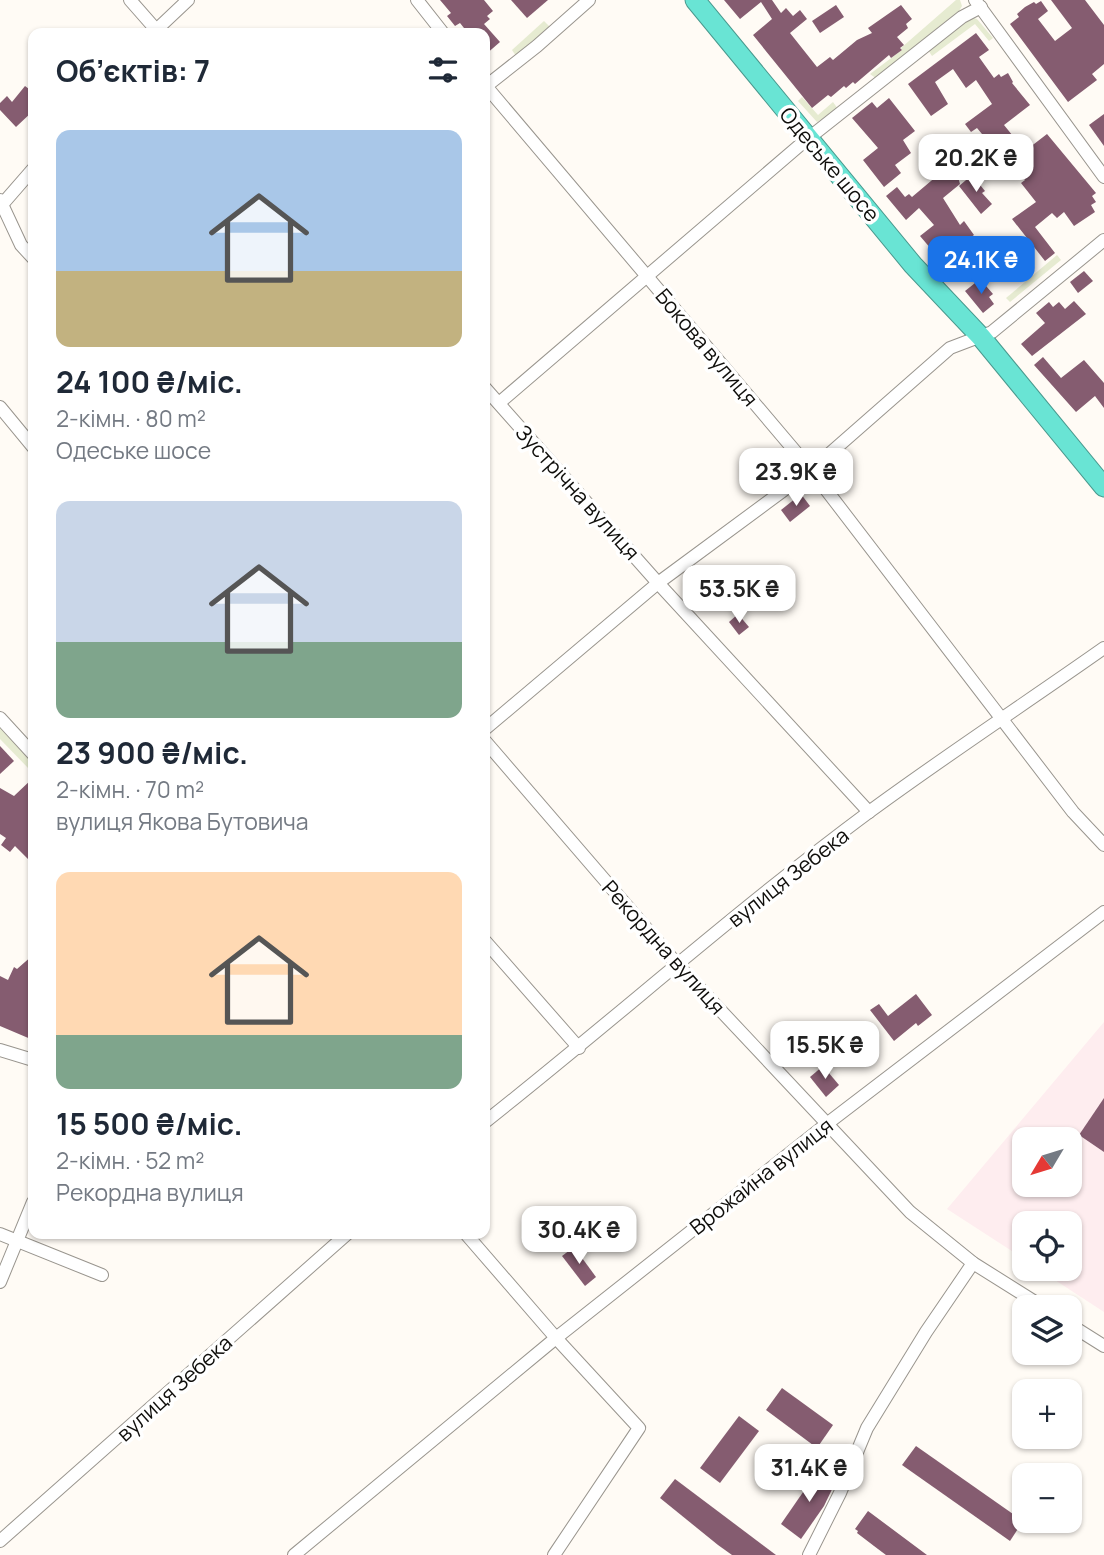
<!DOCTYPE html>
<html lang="uk">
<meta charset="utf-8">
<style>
body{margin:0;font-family:Manrope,sans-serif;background:#f6f6f7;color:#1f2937;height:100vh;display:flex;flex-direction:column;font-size:26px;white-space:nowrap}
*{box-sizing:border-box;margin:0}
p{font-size:23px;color:#747a83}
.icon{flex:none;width:38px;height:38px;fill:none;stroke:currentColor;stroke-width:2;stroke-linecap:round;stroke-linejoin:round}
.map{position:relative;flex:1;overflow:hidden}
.side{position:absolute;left:28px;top:28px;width:462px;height:1211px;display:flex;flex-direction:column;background:#fff;border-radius:14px;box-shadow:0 2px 5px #0004}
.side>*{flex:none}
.needle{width:46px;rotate:232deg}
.controls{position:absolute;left:1012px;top:1127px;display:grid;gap:14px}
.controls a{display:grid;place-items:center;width:70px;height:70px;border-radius:14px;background:#fff;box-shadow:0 2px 5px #0004;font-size:35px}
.price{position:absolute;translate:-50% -60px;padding:0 16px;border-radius:14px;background:#fff;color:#222;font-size:23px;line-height:46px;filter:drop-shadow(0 2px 4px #0008)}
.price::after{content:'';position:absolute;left:50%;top:42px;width:21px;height:16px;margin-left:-10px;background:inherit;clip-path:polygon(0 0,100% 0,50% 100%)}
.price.current{background:#1a73e8;color:#fff}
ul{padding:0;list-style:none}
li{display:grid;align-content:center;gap:14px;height:371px;padding:0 28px}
li span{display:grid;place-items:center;height:217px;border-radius:14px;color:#555}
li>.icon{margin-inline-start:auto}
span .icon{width:126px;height:126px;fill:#fffc;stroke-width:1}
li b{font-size:30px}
h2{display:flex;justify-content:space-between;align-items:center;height:84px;padding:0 28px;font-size:30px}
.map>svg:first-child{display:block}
.education{fill:#feedef;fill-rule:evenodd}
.green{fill:#e6ebd1}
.building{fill:#855c70}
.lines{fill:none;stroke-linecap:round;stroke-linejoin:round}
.minor-casing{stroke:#99958e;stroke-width:14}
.highway-casing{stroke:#4a998e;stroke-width:21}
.minor{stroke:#fff;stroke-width:12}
.highway{stroke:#69e4d4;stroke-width:19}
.labels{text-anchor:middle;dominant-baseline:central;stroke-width:7;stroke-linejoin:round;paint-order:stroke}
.street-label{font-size:21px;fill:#0f0e0b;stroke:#fff}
</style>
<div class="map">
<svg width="1104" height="1555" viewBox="0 0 1104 1555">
<rect width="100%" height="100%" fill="#fffbf5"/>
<!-- education -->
<path class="education" d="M1104,1022V1312L1038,1269H1069V1223H1024V1259L947,1209ZM1024,1139H1069V1185H1024Z"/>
<!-- green -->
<g class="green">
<path d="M956,0H960L962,6L959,11L877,79L870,74L902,50L901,48Z"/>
<path d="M971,17L977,19L993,38L989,41L975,24L932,56L928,50Z"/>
<path d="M544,21L550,27L516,56L512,50Z"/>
<path d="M802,97L818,115L833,102L838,109L817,122L798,101Z"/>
<path d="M1057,255L1061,260L1010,302L1006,298Z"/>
<path d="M0,727L33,762L30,770L0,739Z"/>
</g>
<!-- building -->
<g class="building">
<path d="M440,0H484L493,11L487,16L490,19L484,24L500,42L485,55V33H468L460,23L455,26L447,16L451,13Z"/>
<path d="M511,0H548L527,18Z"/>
<path d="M724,0H772L781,13L786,8L793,16L800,10L807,19L790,33L817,67L830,57L833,60L857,40L872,33L868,28L901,5L912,19L906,24L908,28L897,37L904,45L900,48L902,50L891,58L889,55L855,84L853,82L846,88L844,86L831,97L828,95L812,108L753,35L772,19L761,2L740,19Z"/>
<path d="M1051,0H1085L1104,25V64L1092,74L1097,80L1068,102L1010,24L1019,17L1017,14L1025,7L1034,2L1036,4L1041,1L1048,11L1038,19L1055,41L1072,28Z"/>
<path d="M836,5L844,17L820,33L812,21Z"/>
<path d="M976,33L989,50L979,57L994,78L999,74L1001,77L1008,73L1013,82L1012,83L1030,105L1004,125L1025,151L1047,134L1096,193L1092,196L1096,202L1091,205L1095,212L1074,226L1064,212L1057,218L1052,213L1035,227L1055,253L1045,261L1012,219L1036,202L1021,183L1025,180L1007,157L993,165L985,155L992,146L977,128L971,132L965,124L992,104L976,80L966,88L953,69L935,82L948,104L931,116L908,84Z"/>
<path d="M25,86L33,92V111L16,127L0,110V103L7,96L12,102Z"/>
<path d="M889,98L915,131L903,140L911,153L895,165L901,173L884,187L863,160L878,148L852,118L872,102L877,108Z"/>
<path d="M1104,114V146L1089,125Z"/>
<path d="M955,166L960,184L943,198L960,225L964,221L974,235L967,240L990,267L981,276L964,258L949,270L920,236L934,225L919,208L906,220L886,196L897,187L905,197L909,194L912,197L944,170L946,172Z"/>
<path d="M972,175L985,191L982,193L992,204L981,214L959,186Z"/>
<path d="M1013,257L1027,274L1017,282L1003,265Z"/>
<path d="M1084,271L1093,281L1078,293L1070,282Z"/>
<path d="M980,279L993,294L989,297L994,304L983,313L965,291Z"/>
<path d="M1074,301L1086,314L1032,356L1021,344L1045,323L1036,313L1049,302L1053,307L1059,302L1065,309Z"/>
<path d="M1043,357L1061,378L1084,360L1104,383V408L1095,396L1076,412L1034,365Z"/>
<path d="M801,494L810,506L790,522L781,510Z"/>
<path d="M738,614L749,627L739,635L729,622Z"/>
<path d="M0,746L14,761L0,774Z"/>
<path d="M33,778V854L28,859L15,846L10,852L1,845L6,838L0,834V788L14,796Z"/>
<path d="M33,955V1040L0,1026V976L8,980L14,967L17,969Z"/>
<path d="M916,994L932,1015L918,1026L916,1023L894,1041L870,1010L879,1004L888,1016Z"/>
<path d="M855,1042L869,1057L859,1066L845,1051Z"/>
<path d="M823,1066L839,1085L826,1097L810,1077Z"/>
<path d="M1104,1098V1152L1079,1135Z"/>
<path d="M574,1247L596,1277L585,1286L562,1256Z"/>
<path d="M782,1388L833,1425L817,1448L766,1410Z"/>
<path d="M739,1416L759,1431L720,1483L700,1468Z"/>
<path d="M916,1446L1023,1521L1010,1541L902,1465Z"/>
<path d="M819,1469L836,1481L824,1506L801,1539L781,1524Z"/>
<path d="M675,1479L776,1555H732L718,1545L660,1498Z"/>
<path d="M868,1511L927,1555H886L874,1546L857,1533L858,1531L855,1529Z"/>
</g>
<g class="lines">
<defs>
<g id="minor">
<path d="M130,0L159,33"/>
<path d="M417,0L443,33"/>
<path d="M975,0L1104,177"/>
<path d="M153,33L188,0"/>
<path d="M485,85L811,470L1073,812L1104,845"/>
<path d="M485,87L537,46L589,0"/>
<path d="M0,200L21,245L33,258"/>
<path d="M0,207L33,169"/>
<path d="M485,388L658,583L869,812"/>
<path d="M499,403L800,145L962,17L981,7"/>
<path d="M0,407L33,447"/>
<path d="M0,718L33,754"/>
<path d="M485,729L658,583L811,470L950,348L992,332L1104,240"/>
<path d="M485,741L677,964L910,1212L973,1263L1043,1307"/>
<path d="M485,941L579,1048"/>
<path d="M0,1050L33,1060"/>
<path d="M485,1122C614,1020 737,910 869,812C945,756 1026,703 1104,648"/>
<path d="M0,1234L102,1275"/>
<path d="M466,1234L556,1338L639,1428L554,1555"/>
<path d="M0,1282L33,1202"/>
<path d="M1069,1324L1104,1346"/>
<path d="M0,1541L347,1234"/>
<path d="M294,1555L556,1338L828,1123L1104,912"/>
<path d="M809,1555L840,1493L867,1428L926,1332L973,1263"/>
</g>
<path id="highway" d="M695,0L913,265L981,337L1104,487"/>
</defs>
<!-- minor casing -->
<use href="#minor" class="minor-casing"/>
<!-- highway casing -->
<use href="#highway" class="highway-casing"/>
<!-- minor -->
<use href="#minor" class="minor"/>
<!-- highway -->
<use href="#highway" class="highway"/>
</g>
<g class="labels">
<!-- street labels -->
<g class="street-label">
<text transform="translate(830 164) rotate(50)">Одеське шосе</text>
<text transform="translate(707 347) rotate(50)">Бокова вулиця</text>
<text transform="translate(578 492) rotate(48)">Зустрічна вулиця</text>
<text transform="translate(788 877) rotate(-38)">вулиця Зебека</text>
<text transform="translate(664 947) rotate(48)">Рекордна вулиця</text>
<text transform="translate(761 1176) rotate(-38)">Врожайна вулиця</text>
<text transform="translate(174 1388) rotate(-42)">вулиця Зебека</text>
</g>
</g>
</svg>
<div class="controls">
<a><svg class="needle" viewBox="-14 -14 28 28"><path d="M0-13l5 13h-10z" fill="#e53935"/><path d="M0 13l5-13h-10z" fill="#747a83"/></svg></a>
<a><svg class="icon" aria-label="locate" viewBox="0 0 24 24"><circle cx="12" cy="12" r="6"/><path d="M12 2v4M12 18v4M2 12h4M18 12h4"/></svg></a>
<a><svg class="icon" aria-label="layers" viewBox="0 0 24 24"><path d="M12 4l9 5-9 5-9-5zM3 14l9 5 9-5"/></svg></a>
<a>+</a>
<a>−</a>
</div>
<b class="price" style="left:976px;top:194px">20.2K ₴</b>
<b class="price current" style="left:981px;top:296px">24.1K ₴</b>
<b class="price" style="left:796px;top:508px">23.9K ₴</b>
<b class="price" style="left:739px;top:625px">53.5K ₴</b>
<b class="price" style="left:825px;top:1081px">15.5K ₴</b>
<b class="price" style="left:579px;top:1266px">30.4K ₴</b>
<b class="price" style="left:809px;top:1504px">31.4K ₴</b>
<section class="side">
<h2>Об’єктів: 7<svg class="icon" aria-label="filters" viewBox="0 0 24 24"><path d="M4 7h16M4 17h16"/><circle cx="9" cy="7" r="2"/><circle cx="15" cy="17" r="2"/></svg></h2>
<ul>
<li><span style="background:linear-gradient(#a9c7e8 65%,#c2b280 0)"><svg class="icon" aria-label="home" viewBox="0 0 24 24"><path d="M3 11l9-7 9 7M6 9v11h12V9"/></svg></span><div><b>24 100 ₴/міс.</b><p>2-кімн. · 80 m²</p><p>Одеське шосе</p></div></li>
<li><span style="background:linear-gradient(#c9d6e8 65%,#7fa58c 0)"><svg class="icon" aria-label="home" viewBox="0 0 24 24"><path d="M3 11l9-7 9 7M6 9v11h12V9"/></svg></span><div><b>23 900 ₴/міс.</b><p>2-кімн. · 70 m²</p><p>вулиця Якова Бутовича</p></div></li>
<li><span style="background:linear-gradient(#ffd9b3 75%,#7fa58c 0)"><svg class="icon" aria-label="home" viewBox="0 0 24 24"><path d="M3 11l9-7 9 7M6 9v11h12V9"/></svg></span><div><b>15 500 ₴/міс.</b><p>2-кімн. · 52 m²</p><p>Рекордна вулиця</p></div></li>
</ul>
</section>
</div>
